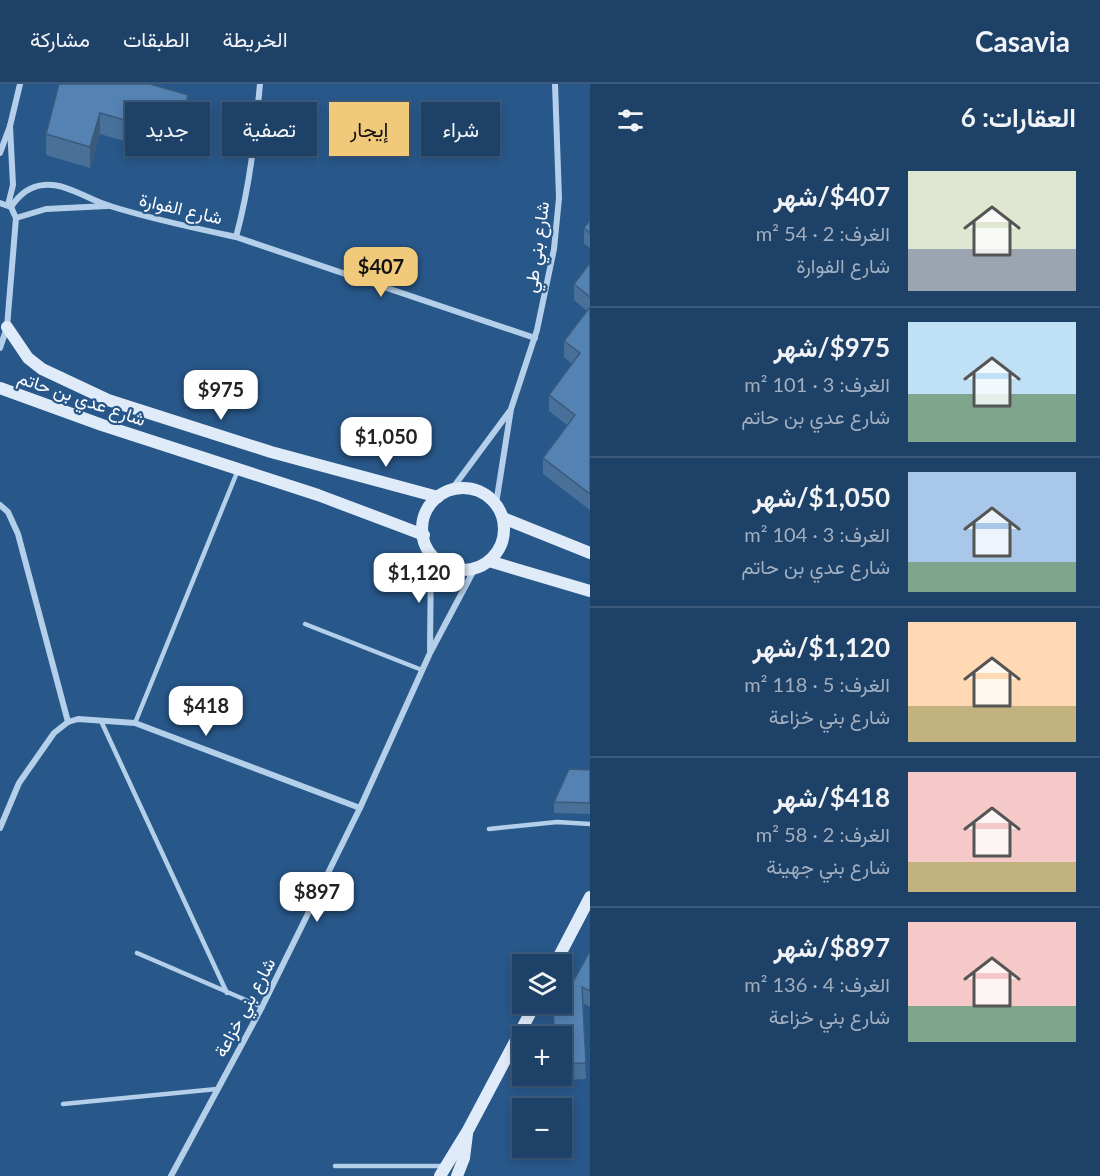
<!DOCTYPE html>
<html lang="ar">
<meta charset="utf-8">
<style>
body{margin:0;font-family:Lato,Vazirmatn,sans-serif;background:#26486d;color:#f1f3f6;direction:rtl;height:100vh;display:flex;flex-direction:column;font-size:22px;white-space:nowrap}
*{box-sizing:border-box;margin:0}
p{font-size:20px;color:#a1afc0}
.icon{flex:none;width:33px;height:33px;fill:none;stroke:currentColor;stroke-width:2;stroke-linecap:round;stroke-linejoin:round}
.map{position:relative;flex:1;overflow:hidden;direction:ltr}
.sheet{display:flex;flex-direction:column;background:#1e4167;width:510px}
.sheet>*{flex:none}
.banner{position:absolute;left:18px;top:18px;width:482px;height:54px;direction:rtl;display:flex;gap:12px}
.tools{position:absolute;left:512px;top:870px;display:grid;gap:12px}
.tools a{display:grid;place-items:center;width:60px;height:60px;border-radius:0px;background:#1e4167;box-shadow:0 3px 9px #0003,0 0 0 2px #3c5a7b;font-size:30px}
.price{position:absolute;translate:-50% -51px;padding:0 14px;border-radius:12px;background:#fff;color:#222;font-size:20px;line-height:39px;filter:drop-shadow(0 2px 3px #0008)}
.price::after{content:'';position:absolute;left:50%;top:36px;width:18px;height:14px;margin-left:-9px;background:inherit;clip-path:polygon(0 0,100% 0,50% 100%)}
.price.on{background:#f1c97a;color:#111}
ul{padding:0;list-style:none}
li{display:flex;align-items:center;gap:18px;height:150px;padding:0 24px}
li+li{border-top:2px solid #3c5a7b}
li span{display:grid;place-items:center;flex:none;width:168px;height:120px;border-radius:0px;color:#555}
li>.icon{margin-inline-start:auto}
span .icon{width:72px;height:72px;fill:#fffc;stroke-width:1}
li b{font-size:26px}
h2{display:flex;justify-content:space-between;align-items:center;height:72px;padding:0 24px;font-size:26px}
.tag{padding:0 21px;border-radius:0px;background:#1e4167;box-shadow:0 3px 9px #0003,0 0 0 2px #3c5a7b;font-size:21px;line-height:54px}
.tag.on{background:#f1c97a;color:#111}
header{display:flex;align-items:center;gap:36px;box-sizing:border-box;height:84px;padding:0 30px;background:#1e4167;border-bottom:2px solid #3c5a7b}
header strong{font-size:28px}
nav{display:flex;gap:33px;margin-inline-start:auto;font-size:21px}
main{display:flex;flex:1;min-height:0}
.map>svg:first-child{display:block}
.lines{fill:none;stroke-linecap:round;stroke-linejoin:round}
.lane{stroke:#b4cfe9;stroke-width:4.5}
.street{stroke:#b4cfe9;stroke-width:6}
.secondary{stroke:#dfebf8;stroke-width:12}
.wall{fill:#487099}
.shaded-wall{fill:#3b5b7d}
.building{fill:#5482b2;stroke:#3b5b7d;stroke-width:1.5}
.labels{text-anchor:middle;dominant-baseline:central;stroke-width:4.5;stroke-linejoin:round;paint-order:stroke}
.street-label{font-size:18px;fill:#fff;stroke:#285789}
</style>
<header>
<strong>Casavia</strong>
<nav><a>الخريطة</a><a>الطبقات</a><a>مشاركة</a></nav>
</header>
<main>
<section class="sheet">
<h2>العقارات: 6<svg class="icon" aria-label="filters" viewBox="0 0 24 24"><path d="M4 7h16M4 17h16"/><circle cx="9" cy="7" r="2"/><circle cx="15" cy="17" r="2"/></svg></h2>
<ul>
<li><span style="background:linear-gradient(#dfe7d0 65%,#9aa5b1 0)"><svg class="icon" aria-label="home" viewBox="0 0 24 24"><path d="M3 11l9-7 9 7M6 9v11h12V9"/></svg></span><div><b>$407/شهر</b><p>الغرف: 2 · 54 m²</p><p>شارع الفوارة</p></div></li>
<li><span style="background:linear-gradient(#bfe0f5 60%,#7fa58c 0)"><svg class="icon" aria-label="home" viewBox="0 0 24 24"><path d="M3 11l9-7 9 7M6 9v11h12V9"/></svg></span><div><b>$975/شهر</b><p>الغرف: 3 · 101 m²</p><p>شارع عدي بن حاتم</p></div></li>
<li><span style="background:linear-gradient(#a9c7e8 75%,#7fa58c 0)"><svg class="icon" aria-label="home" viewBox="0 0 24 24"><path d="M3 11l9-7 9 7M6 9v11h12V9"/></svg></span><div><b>$1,050/شهر</b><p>الغرف: 3 · 104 m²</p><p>شارع عدي بن حاتم</p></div></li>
<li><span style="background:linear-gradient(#ffd9b3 70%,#c2b280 0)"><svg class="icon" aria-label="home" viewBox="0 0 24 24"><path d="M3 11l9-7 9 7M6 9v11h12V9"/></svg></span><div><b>$1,120/شهر</b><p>الغرف: 5 · 118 m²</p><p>شارع بني خزاعة</p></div></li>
<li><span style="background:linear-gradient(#f6c9c9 75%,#c2b280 0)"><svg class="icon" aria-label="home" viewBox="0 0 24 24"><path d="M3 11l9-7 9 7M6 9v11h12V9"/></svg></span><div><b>$418/شهر</b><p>الغرف: 2 · 58 m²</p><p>شارع بني جهينة</p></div></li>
<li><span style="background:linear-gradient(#f6c9c9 70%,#7fa58c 0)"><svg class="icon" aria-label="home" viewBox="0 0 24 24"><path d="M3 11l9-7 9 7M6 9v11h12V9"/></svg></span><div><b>$897/شهر</b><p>الغرف: 4 · 136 m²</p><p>شارع بني خزاعة</p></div></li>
</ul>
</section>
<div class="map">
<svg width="590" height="1092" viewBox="0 0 590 1092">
<rect width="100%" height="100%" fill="#285789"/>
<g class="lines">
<!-- lane -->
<g class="lane">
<path d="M305,540L422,586"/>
<path d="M101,637L227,909"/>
<path d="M135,639L238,386"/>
<path d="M489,745L557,738L590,740"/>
<path d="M137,869L262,923"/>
<path d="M63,1020L217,1005"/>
<path d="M335,1082H443"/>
</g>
<!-- street -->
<g class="street">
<path d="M0,69L10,42L20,0"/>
<path d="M0,119L11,123L16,134L7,243L0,264"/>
<path d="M8,121L13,101L10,42"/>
<path d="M11,123C19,111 29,102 44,101C67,99 89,116 110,122C151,135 194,144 236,153C250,102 255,52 260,0"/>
<path d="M16,134L46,125L107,122"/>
<path d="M236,153L535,254"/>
<path d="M452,405L509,328"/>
<path d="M496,420L511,325L537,246L554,165L559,114L555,0"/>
<path d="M0,421L8,428L18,450L68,638"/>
<path d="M430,566L431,470"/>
<path d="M0,744L19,699L54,649L68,638L78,635L135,639L360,724"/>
<path d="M171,1092L262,923L360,724L430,569L475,484"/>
</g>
<!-- secondary -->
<g class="secondary">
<path d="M7,243L28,274L42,285L108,316L271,368L438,413"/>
<path d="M0,304L102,341L318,411L424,451"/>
<circle cx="463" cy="445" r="41"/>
<path d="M503,434L590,469"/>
<path d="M489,477L590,507"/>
<path d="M555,880L590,813"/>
<path d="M440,1092L467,1048L535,920"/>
<path d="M457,1092L464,1074L467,1050"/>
</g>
</g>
<!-- wall -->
<g class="wall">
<path d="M59,0L188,31L177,72L100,50L90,84L46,71V50Z"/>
<path d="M590,136V164L584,160V144Z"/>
<path d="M590,179V426L543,390V374L568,342L549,327V311L572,280L564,273V257L587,227L574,216V200Z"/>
<path d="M590,686V730L554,729V718Z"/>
<path d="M590,867V923L583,919L586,995L545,997V992H561V952H543V943L553,942V924L559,923Z"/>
</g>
<!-- shaded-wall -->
<g class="shaded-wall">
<path d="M188,11V31L177,72V51Z"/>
<path d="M100,29V50L90,84V63Z"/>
</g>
<!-- building -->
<g class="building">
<path d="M59,0H150L188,11L177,51L100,29L90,63L46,50Z"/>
<path d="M590,136V149L584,144Z"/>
<path d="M590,179V213L574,200Z"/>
<path d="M590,223V410L543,374L575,331L549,311L580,269L564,257Z"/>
<path d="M569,685L590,686V719L554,718Z"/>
<path d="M590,867V907L582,903L586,979L561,980V952H544L543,943L554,942L553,924L559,923Z"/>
</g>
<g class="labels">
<!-- street labels -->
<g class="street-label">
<text transform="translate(181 124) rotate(13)">شارع الفوارة</text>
<text transform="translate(536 163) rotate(-82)">شارع بني طي</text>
<text transform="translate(82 314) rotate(19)">شارع عدي بن حاتم</text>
<text transform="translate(244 923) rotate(-62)">شارع بني خزاعة</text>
</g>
</g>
</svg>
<div class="tools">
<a><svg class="icon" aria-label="layers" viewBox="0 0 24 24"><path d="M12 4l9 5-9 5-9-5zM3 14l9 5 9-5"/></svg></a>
<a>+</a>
<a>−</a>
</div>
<b class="price on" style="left:381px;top:214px">$407</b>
<b class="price" style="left:221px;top:337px">$975</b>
<b class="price" style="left:386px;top:384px">$1,050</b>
<b class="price" style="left:419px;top:520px">$1,120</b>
<b class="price" style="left:206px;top:653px">$418</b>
<b class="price" style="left:317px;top:839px">$897</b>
<div class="banner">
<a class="tag">شراء</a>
<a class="tag on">إيجار</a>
<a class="tag">تصفية</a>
<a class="tag">جديد</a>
</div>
</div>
</main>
